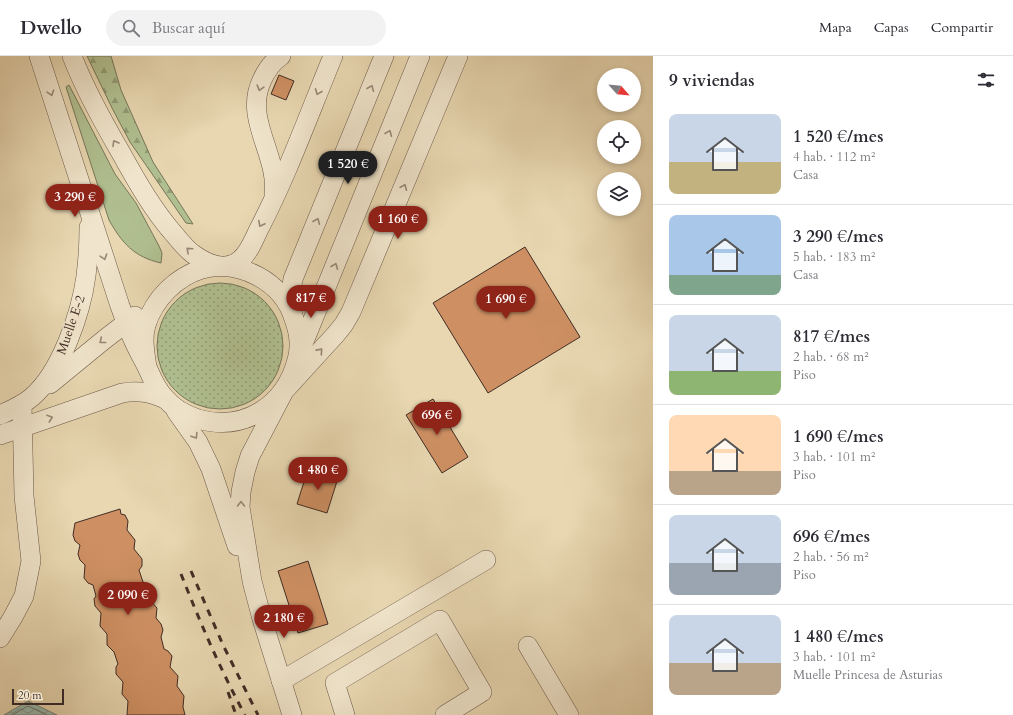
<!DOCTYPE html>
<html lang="es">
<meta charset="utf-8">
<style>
body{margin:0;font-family:Cardo,serif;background:#f2f2f3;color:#2b2b33;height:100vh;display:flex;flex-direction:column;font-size:15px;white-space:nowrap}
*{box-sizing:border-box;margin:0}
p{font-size:13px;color:#7c7c81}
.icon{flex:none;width:22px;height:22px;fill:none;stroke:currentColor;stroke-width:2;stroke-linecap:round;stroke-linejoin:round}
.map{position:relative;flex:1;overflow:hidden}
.side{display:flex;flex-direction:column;background:#fff;width:360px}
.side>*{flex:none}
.needle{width:26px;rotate:117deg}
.buttons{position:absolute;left:597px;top:12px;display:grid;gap:8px}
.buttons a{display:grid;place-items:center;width:44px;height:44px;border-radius:50%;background:#fff;box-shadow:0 2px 6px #0003;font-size:20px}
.scale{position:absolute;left:12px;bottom:10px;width:52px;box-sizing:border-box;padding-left:4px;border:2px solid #412c25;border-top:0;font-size:11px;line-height:14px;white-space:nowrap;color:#412c25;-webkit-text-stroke:3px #f0e5cc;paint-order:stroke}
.price{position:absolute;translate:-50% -34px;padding:0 9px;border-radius:14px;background:#8f2418;color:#fff;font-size:13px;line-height:26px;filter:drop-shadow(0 1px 2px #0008)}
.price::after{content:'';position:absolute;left:50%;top:24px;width:12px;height:9px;margin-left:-6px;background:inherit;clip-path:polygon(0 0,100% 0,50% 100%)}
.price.on{background:#222;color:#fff}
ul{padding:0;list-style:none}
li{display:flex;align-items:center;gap:12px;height:100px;padding:0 16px}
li+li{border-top:1px solid #e1e1e2}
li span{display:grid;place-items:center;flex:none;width:112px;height:80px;border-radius:8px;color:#555}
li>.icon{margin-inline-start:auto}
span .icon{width:48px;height:48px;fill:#fffc;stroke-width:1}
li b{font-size:17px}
h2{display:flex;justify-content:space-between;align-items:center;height:48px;padding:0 16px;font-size:17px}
header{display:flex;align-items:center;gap:24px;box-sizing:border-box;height:56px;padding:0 20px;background:#fff;border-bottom:1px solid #e1e1e2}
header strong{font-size:19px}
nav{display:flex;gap:22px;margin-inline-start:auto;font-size:14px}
.search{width:280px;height:36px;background:#f2f2f3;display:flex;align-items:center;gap:10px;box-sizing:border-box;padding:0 14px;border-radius:22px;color:#7c7c81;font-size:15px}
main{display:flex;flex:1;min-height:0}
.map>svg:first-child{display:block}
.grass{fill:#b0bf90;stroke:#78765a}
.forest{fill:url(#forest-firs);stroke:#78765a}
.garden{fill:url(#garden-dots);stroke:#78765a}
.water{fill:url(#water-waves);stroke:#758178}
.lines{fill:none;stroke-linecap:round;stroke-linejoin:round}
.shore{stroke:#6c726a;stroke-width:1}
.building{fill:#ce9063;stroke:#412c25}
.minor-casing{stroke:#6b5748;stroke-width:20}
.minor{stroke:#f0e5cc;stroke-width:19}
.rail{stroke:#412c25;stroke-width:3;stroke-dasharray:7 7;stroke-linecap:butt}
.oneway{stroke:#988878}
.labels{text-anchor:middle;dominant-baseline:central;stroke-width:3;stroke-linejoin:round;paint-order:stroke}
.street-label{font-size:13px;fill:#412c25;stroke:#f0e5cc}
</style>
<header>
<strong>Dwello</strong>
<div class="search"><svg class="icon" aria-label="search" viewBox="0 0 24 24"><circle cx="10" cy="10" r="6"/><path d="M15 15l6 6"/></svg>Buscar aquí</div>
<nav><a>Mapa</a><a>Capas</a><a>Compartir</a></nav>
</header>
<main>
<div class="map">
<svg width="653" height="659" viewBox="0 0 653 659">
<defs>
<pattern id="forest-firs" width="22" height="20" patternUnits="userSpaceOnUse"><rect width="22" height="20" fill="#b0bf90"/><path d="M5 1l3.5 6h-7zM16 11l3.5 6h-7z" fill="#919b75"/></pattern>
<pattern id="garden-dots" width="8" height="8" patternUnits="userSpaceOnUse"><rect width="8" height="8" fill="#b0bf90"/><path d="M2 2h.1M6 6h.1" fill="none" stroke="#919b75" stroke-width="1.8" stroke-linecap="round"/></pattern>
<pattern id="water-waves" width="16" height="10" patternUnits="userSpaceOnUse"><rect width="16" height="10" fill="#97b9b0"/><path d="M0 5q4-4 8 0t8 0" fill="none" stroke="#7d978f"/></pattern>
</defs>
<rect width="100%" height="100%" fill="#e8d7b1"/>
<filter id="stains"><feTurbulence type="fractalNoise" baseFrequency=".005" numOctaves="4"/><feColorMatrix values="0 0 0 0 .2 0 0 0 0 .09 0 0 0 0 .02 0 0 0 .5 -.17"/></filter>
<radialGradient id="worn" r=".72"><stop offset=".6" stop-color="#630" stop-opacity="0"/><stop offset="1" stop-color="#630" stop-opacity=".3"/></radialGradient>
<!-- grass -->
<path class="grass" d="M69,29L115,118L136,147L159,190L162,197L161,207C134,201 122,187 109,164L66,31Z"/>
<!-- forest -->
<path class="forest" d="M87,0H111L121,34L153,106L193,168L186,167L130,86L112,52Z"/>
<!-- garden -->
<circle class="garden" cx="220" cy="290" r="63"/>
<!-- water -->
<path class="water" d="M28,645L57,659H4Z"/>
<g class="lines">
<!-- shore -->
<path class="shore" d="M12,659L28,650L47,659"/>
</g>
<!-- building -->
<g class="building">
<path d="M279,19L294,25L286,44L271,38Z"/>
<path d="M525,191L580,281L488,337L433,247Z"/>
<path d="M433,343L468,401L442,417L406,359Z"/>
<path d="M308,413L338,422L327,457L297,448Z"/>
<path d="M120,453L121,458L125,459L128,465L127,474L135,484L134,493L142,503V510L139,514L143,526L146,527L150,533L149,543L157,552L156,562L161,568L163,574L161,581L164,593L168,595L172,600L170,611L178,620L177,630L184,640L183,651L185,659H127L128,645L122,638L123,626L116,618V611L118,608L114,596L107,589V578L100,570L101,557L95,550L94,543L96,540L93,529L88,527L84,522L85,509L80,504L78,498L80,489L75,485L73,479L75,467Z"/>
<path d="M308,505L328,568L298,577L278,515Z"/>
</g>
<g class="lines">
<defs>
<g id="minor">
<path d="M39,0L120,250C124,260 127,271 132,281C136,291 142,301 147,311C152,322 156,333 165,342C173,352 186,359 198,363C244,376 285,350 297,304C301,290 299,276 294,263C283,226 240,203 202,213C176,221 154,243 146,269C142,283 145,297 147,311"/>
<path d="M72,0C85,34 103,66 121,97C137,126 153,154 174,178C180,185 186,193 193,198C207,208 226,216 240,204C249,197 254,183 259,173C288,117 309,58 333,0"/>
<path d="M274,138C279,99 243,63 262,24C266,15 272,6 281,0"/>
<path d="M292,256L291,234L293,223L384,0"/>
<path d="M301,293L420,0"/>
<path d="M50,328L105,283L135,260"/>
<path d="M176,355L198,386L211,413L237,490"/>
<path d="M0,359C11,354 23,349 32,341C61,316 81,257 86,220C88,204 89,187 89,171"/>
<path d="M0,379L122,337C138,334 150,336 165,343"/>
<path d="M0,582L13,561L24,540L31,505L24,440L22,349"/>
<path d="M528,590L569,659"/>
<path d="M281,625L486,504"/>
<path d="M292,659L262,563L252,525L240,451L241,436L245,416L250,400L284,335L336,278L344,268L351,256L458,0"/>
<path d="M345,659L335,627L440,564L482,636L445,659"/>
</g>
</defs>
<!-- minor casing -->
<use href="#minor" class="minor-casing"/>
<!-- minor -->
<use href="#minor" class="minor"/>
<!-- rail -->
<g class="rail">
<path d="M191,515L223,589L258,659"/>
<path d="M181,518C200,566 220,613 245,659"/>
<path d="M228,636L236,659"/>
</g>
</g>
<!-- one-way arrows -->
<defs><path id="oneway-chevron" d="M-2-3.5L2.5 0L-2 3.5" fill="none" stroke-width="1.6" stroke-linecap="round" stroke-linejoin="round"/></defs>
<g class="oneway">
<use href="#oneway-chevron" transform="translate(260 32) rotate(106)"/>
<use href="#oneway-chevron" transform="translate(371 32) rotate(-68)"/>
<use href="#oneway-chevron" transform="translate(318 36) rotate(112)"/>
<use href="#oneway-chevron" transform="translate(51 37) rotate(72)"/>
<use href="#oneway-chevron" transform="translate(389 77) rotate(-68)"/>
<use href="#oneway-chevron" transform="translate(115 87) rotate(-120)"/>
<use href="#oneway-chevron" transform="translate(404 131) rotate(-67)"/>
<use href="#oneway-chevron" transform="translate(317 165) rotate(-68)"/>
<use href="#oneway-chevron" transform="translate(261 168) rotate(117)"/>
<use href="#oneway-chevron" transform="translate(189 194) rotate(-138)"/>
<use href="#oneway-chevron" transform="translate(104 201) rotate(72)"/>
<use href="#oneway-chevron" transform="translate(335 210) rotate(-68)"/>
<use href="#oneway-chevron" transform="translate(102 285) rotate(141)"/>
<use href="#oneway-chevron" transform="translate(320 295) rotate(-48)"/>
<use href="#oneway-chevron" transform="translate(50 362) rotate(-19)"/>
<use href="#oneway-chevron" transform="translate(195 380) rotate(58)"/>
<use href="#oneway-chevron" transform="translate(241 448) rotate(-89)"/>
</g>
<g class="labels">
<!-- street labels -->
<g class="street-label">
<text transform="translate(71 269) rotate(-71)">Muelle E-2</text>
</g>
</g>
<rect width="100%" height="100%" filter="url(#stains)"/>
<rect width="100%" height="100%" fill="url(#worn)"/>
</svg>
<div class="buttons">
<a><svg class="needle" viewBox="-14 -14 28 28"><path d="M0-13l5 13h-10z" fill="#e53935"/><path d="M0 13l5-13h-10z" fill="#7c7c81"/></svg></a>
<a><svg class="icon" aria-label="locate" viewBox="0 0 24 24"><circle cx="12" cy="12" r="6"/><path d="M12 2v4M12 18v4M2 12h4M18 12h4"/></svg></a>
<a><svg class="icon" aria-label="layers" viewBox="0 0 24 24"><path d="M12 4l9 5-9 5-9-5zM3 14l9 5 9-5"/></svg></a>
</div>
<div class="scale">20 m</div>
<b class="price on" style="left:348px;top:129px">1 520 €</b>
<b class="price" style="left:75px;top:162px">3 290 €</b>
<b class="price" style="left:398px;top:184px">1 160 €</b>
<b class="price" style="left:311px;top:263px">817 €</b>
<b class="price" style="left:506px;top:264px">1 690 €</b>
<b class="price" style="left:437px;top:380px">696 €</b>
<b class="price" style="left:318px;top:435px">1 480 €</b>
<b class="price" style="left:128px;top:560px">2 090 €</b>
<b class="price" style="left:284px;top:583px">2 180 €</b>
</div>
<section class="side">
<h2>9 viviendas<svg class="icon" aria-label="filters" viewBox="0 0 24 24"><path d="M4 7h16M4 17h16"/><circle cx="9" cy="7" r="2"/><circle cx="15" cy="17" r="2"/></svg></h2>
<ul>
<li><span style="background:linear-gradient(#c9d6e8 60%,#c2b280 0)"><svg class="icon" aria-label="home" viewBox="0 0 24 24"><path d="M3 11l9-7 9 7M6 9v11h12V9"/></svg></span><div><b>1 520 €/mes</b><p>4 hab. · 112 m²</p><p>Casa</p></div></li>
<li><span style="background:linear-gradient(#a9c7e8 75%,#7fa58c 0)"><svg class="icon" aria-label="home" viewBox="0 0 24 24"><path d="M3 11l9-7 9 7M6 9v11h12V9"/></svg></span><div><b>3 290 €/mes</b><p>5 hab. · 183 m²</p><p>Casa</p></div></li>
<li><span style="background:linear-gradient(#c9d6e8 70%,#8fb573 0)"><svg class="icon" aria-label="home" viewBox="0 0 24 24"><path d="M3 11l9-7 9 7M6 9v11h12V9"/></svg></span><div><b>817 €/mes</b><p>2 hab. · 68 m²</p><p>Piso</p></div></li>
<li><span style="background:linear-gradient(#ffd9b3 70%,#b9a48a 0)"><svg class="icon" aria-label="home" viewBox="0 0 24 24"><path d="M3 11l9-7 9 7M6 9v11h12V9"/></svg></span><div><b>1 690 €/mes</b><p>3 hab. · 101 m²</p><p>Piso</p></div></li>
<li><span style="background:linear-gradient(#c9d6e8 60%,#9aa5b1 0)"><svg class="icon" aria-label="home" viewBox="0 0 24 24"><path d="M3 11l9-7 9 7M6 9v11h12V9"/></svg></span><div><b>696 €/mes</b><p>2 hab. · 56 m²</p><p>Piso</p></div></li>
<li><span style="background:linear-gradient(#c9d6e8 60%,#b9a48a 0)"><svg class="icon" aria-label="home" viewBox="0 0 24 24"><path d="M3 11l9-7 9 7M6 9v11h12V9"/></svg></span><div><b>1 480 €/mes</b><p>3 hab. · 101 m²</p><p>Muelle Princesa de Asturias</p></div></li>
</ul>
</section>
</main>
